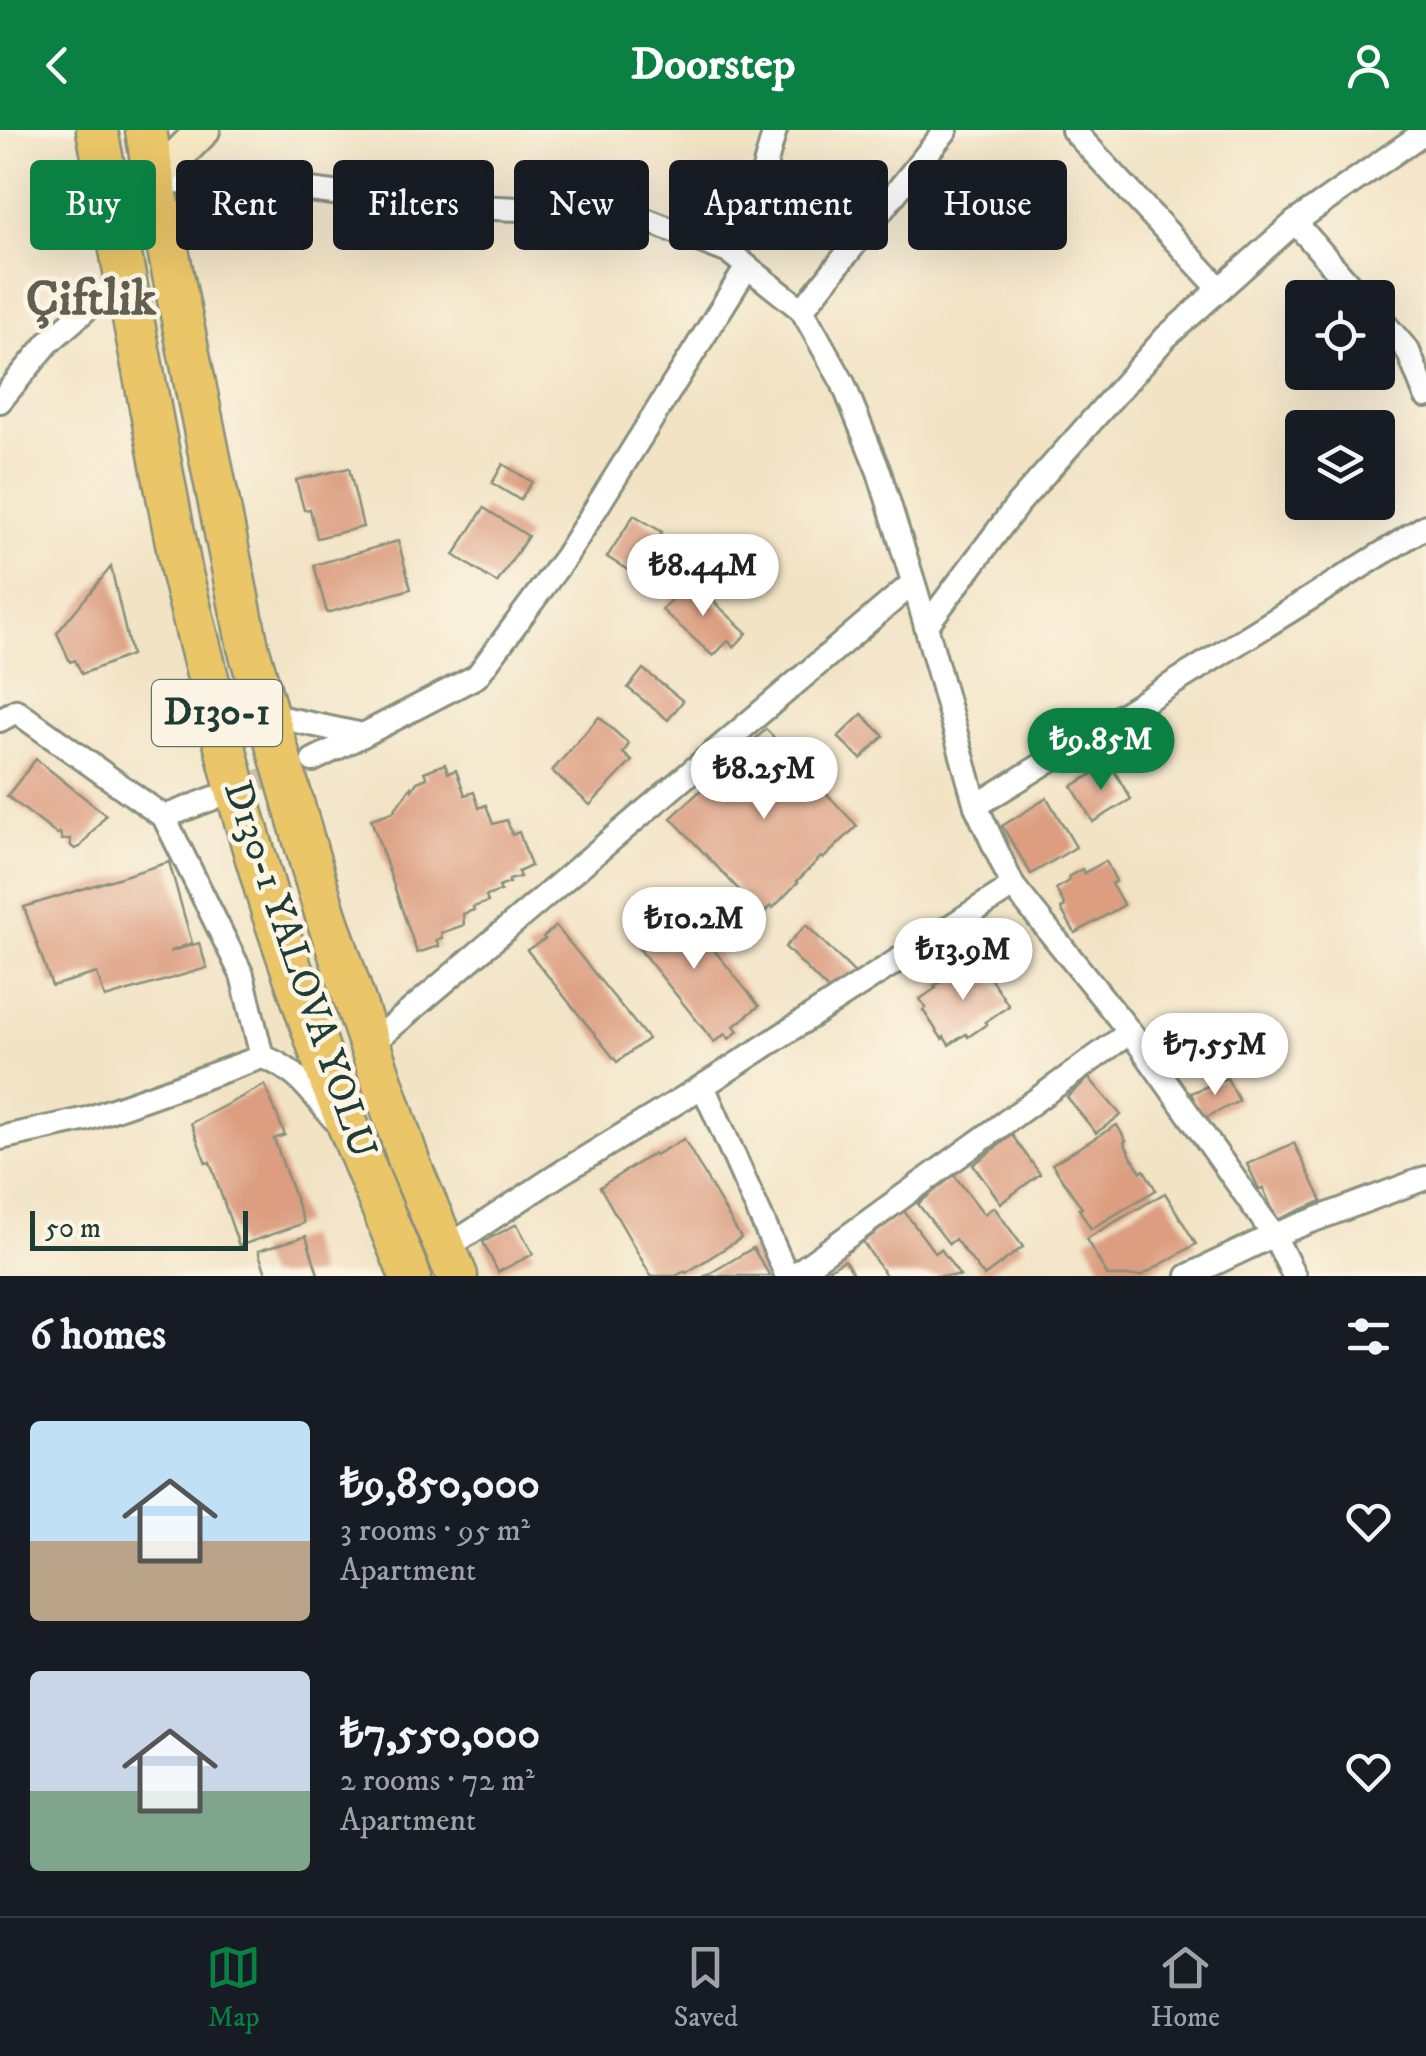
<!DOCTYPE html>
<meta charset="utf-8">
<style>
body{margin:0;font-family:"IM FELL DW Pica",serif;background:#242831;color:#f1f3f6;height:100vh;display:flex;flex-direction:column;font-size:38px;white-space:nowrap}
*{box-sizing:border-box;margin:0}
p{font-size:32px;color:#9ea1a6}
.icon{flex:none;width:55px;height:55px;fill:none;stroke:currentColor;stroke-width:2;stroke-linecap:round;stroke-linejoin:round}
.map{position:relative;height:1146px;overflow:hidden}
.side{display:flex;flex-direction:column;background:#171b24;flex:1}
.side>*{flex:none}
.banner{position:absolute;left:30px;top:30px;width:1368px;height:90px;display:flex;gap:20px}
.tools{position:absolute;left:1285px;top:150px;display:grid;gap:20px}
.tools a{display:grid;place-items:center;width:110px;height:110px;border-radius:10px;background:#171b24;box-shadow:0 10px 40px #0002;font-size:50px}
.scale{position:absolute;left:30px;bottom:25px;width:218px;box-sizing:border-box;padding-left:10px;border:5px solid #1f3d34;border-top:0;font-size:28px;line-height:35px;white-space:nowrap;color:#1f3d34;-webkit-text-stroke:8px #fcf5e5;paint-order:stroke}
.price{position:absolute;translate:-50% -85px;padding:0 22px;border-radius:35px;background:#fff;color:#222;font-size:32px;line-height:65px;filter:drop-shadow(0 2px 5px #0008)}
.price::after{content:'';position:absolute;left:50%;top:60px;width:30px;height:22px;margin-left:-15px;background:inherit;clip-path:polygon(0 0,100% 0,50% 100%)}
.price.on{background:#0b8043;color:#fff}
ul{padding:0;list-style:none}
li{display:flex;align-items:center;gap:30px;height:250px;padding:0 30px}
li span{display:grid;place-items:center;flex:none;width:280px;height:200px;border-radius:10px;color:#555}
li>.icon{margin-inline-start:auto}
span .icon{width:120px;height:120px;fill:#fffc;stroke-width:1}
li b{font-size:42px}
h2{display:flex;justify-content:space-between;align-items:center;height:120px;padding:0 30px;font-size:42px}
.tag{padding:0 35px;border-radius:10px;background:#171b24;box-shadow:0 10px 40px #0002;font-size:35px;line-height:90px}
.tag.on{background:#0b8043;color:#fff}
header{display:flex;justify-content:space-between;align-items:center;height:130px;padding:0 30px;background:#0b8043;color:#fff;font-size:45px;font-weight:800}
.tab-bar{display:flex;justify-content:space-around;align-items:center;height:140px;border-top:2px solid #363941;background:#171b24;font-size:28px;color:#9ea1a6}
.tab-bar a{display:grid;justify-items:center;gap:5px}
.tab-bar .on{color:#0b8043}
.map>svg:first-child{display:block}
.building{fill:#dc9d80}
.lines{fill:none;stroke-linecap:round;stroke-linejoin:round}
.street-tunnel{stroke:#c8c2a8;stroke-width:22;stroke-dasharray:22 11;stroke-linecap:butt}
.street-casing{stroke:#88907c;stroke-width:28}
.secondary-casing{stroke:#88907c;stroke-width:38}
.highway-casing{stroke:#88907c;stroke-width:45}
.street{stroke:#fff;stroke-width:22}
.secondary{stroke:#f7e8c3;stroke-width:32}
.highway{stroke:#ebc669;stroke-width:40}
.labels{text-anchor:middle;dominant-baseline:central;stroke-width:9;stroke-linejoin:round;paint-order:stroke}
.shield{fill:#fcf5e5;stroke:#617469;stroke-width:2.5}
.shield-label{font-size:38px;font-weight:bold;fill:#1f3d34}
.street-label{font-size:40px;fill:#1f3d34;stroke:#fcf5e5}
.district-label{font-size:50px;font-weight:bold;fill:#615f4f;stroke:#fcf5e5}
</style>
<header><svg class="icon" aria-label="back" viewBox="0 0 24 24"><path d="M15 5l-7 7 7 7"/></svg>Doorstep<svg class="icon" aria-label="person" viewBox="0 0 24 24"><circle cx="12" cy="8" r="4"/><path d="M4 21q1-7 8-7t8 7"/></svg></header>
<div class="map">
<svg width="1426" height="1146" viewBox="0 0 1426 1146">
<rect width="100%" height="100%" fill="#fcf5e5"/>
<filter id="ink" filterUnits="userSpaceOnUse"><feTurbulence type="fractalNoise" baseFrequency=".01" numOctaves="2"/><feDisplacementMap in="SourceGraphic" scale="20" xChannelSelector="R" yChannelSelector="G"/><feConvolveMatrix kernelMatrix="1 2 1 2 8 2 1 2 1" color-interpolation-filters="sRGB"/></filter>
<filter id="wash" filterUnits="userSpaceOnUse"><feTurbulence type="fractalNoise" baseFrequency=".0048" numOctaves="4" result="noise"/><feDisplacementMap in="SourceGraphic" scale="40" xChannelSelector="R" yChannelSelector="G"/><feGaussianBlur stdDeviation="2.25" result="paint"/><feColorMatrix in="noise" values="0 0 0 0 0 0 0 0 0 0 0 0 0 0 0 0 0 1.4 0 .05"/><feComposite in="paint" operator="in"/></filter>
<g filter="url(#wash)">
<rect width="100%" height="100%" fill="#f2e3c5"/>
<g id="blocks">
<!-- building -->
<g class="building">
<path d="M503,334L532,352L520,370L492,353Z"/>
<path d="M349,338L363,397L317,408L310,379L304,380L296,350Z"/>
<path d="M484,378L528,406L497,453L454,425Z"/>
<path d="M634,385L662,402L636,445L607,427Z"/>
<path d="M398,411L411,459L327,483L314,435Z"/>
<path d="M111,437L131,525L82,544L75,530L70,532L57,503Z"/>
<path d="M690,449L747,503L734,517L728,511L713,526L662,480Z"/>
<path d="M643,539L683,571L668,590L628,558Z"/>
<path d="M862,584L884,606L861,629L838,607Z"/>
<path d="M599,587L629,614L623,623L632,631L590,675L552,641Z"/>
<path d="M766,599L857,696L823,729L821,727L797,751L798,752L773,778L771,776L755,790L751,785L757,779L671,688Z"/>
<path d="M36,629L106,685L80,717L75,719L71,716L70,709L62,710L60,703L56,704L7,666Z"/>
<path d="M445,634L448,643L456,640L465,665L474,662L479,678L486,675L493,694L507,690L512,705L519,702L531,736L518,742L520,747L509,750V753L499,757L501,761L486,766L488,772L473,777L474,780L463,784L464,795L441,803L442,808L436,810L439,816L417,823L371,689L393,682L411,657L412,660L417,652L427,648L424,642Z"/>
<path d="M1110,634L1131,669L1093,692L1072,656Z"/>
<path d="M1047,668L1076,717L1031,744L1002,696Z"/>
<path d="M1106,731L1116,751L1111,754L1124,775L1075,803L1061,779L1065,776L1056,759L1070,750L1068,747L1082,739L1084,743Z"/>
<path d="M169,732L192,813L169,822L199,813L207,838L105,868L97,843L52,856L24,777Z"/>
<path d="M674,770L759,876L734,896L738,901L729,909L725,904L714,912L629,806Z"/>
<path d="M806,795L858,846L837,869L785,817Z"/>
<path d="M556,796L648,909L617,932L527,820L545,809L543,807Z"/>
<path d="M978,830L1009,876L985,892L987,894L968,907L966,904L949,915L944,907L942,909L923,880L926,878L920,869L936,858L934,856Z"/>
<path d="M1089,948L1121,985L1096,1003L1067,967Z"/>
<path d="M1227,948L1239,971L1203,989L1191,963Z"/>
<path d="M265,955L285,1005L274,1009L304,1093L239,1116L210,1032L206,1033L191,993Z"/>
<path d="M1117,995L1126,1011L1124,1012L1132,1028L1141,1042L1144,1040L1156,1060L1091,1099L1079,1079L1082,1078L1052,1034Z"/>
<path d="M1012,1005L1040,1044L1001,1073L973,1035Z"/>
<path d="M684,1009L741,1108L686,1143L685,1141L676,1146H651L600,1057L654,1023L655,1025Z"/>
<path d="M1294,1013L1322,1071L1277,1090L1263,1058L1259,1059L1247,1034Z"/>
<path d="M954,1045L984,1084L994,1077L1023,1117L984,1146L955,1109L949,1114L918,1074Z"/>
<path d="M1165,1063L1196,1114L1141,1146H1108L1086,1109Z"/>
<path d="M904,1081L935,1123L941,1119L960,1146H886L863,1112Z"/>
<path d="M517,1094L533,1124L498,1142L483,1112Z"/>
<path d="M306,1106L318,1144L311,1146H267L258,1121Z"/>
<path d="M753,1118L770,1146H705L714,1141Z"/>
<path d="M845,1130L854,1146H817Z"/>
</g>
</g>
</g>
<g filter="url(#ink)">
<use href="#blocks" fill-opacity="0" stroke="#88907c" stroke-width="2.5"/>
<g class="lines">
<!-- street-tunnel -->
<path class="street-tunnel" d="M226,663L294,637"/>
<defs>
<g id="street">
<path d="M1073,0L1220,159"/>
<path d="M154,50L278,56L429,75L630,84L729,122L802,180L843,253L879,342L917,464L976,676L1013,756L1134,907L1274,1105L1294,1146"/>
<path d="M1295,92L1361,168"/>
<path d="M729,122L761,50L775,0"/>
<path d="M802,180L946,0"/>
<path d="M1378,186L1408,221L1426,266"/>
<path d="M0,271L48,213L124,146"/>
<path d="M926,496L1018,374L1166,207L1295,92L1426,1"/>
<path d="M268,585L363,605L477,546L566,426L747,137"/>
<path d="M0,590L16,581L164,687L242,845L262,927"/>
<path d="M313,630L363,605"/>
<path d="M976,676L1426,396"/>
<path d="M164,687L214,668"/>
<path d="M370,915L913,453"/>
<path d="M703,956L787,1146"/>
<path d="M0,1008L87,989L262,927C296,938 312,963 334,989"/>
<path d="M445,1119L561,1043L703,956L1013,756"/>
<path d="M793,1146L1130,902"/>
<path d="M1188,1146L1274,1105L1426,1048"/>
</g>
<path id="secondary" d="M154,50L203,0"/>
<g id="highway">
<path d="M97,0L182,444L237,664L272,782L331,954L410,1146"/>
<path d="M146,0L154,50L248,517L325,783L411,1037L457,1146"/>
</g>
</defs>
<!-- street casing -->
<use href="#street" class="street-casing"/>
<!-- secondary casing -->
<use href="#secondary" class="secondary-casing"/>
<!-- highway casing -->
<use href="#highway" class="highway-casing"/>
<!-- street -->
<use href="#street" class="street"/>
<!-- secondary -->
<use href="#secondary" class="secondary"/>
<!-- highway -->
<use href="#highway" class="highway"/>
</g>
</g>
<g class="labels">
<!-- shield labels -->
<rect class="shield" x="152" y="550" width="130" height="66" rx="8"/>
<g class="shield-label">
<text x="217" y="583">D130-1</text>
</g>
<!-- street labels -->
<g class="street-label">
<text transform="translate(299 840) rotate(71)">D130-1 YALOVA YOLU</text>
</g>
<!-- district labels -->
<g class="district-label">
<text x="91" y="169">Çiftlik</text>
</g>
</g>
</svg>
<div class="tools">
<a><svg class="icon" aria-label="locate" viewBox="0 0 24 24"><circle cx="12" cy="12" r="6"/><path d="M12 2v4M12 18v4M2 12h4M18 12h4"/></svg></a>
<a><svg class="icon" aria-label="layers" viewBox="0 0 24 24"><path d="M12 4l9 5-9 5-9-5zM3 14l9 5 9-5"/></svg></a>
</div>
<div class="scale">50 m</div>
<b class="price" style="left:703px;top:489px">₺8.44M</b>
<b class="price on" style="left:1101px;top:663px">₺9.85M</b>
<b class="price" style="left:764px;top:692px">₺8.25M</b>
<b class="price" style="left:694px;top:842px">₺10.2M</b>
<b class="price" style="left:963px;top:873px">₺13.9M</b>
<b class="price" style="left:1215px;top:968px">₺7.55M</b>
<div class="banner">
<a class="tag on">Buy</a>
<a class="tag">Rent</a>
<a class="tag">Filters</a>
<a class="tag">New</a>
<a class="tag">Apartment</a>
<a class="tag">House</a>
</div>
</div>
<section class="side">
<h2>6 homes<svg class="icon" aria-label="filters" viewBox="0 0 24 24"><path d="M4 7h16M4 17h16"/><circle cx="9" cy="7" r="2"/><circle cx="15" cy="17" r="2"/></svg></h2>
<ul>
<li><span style="background:linear-gradient(#bfe0f5 60%,#b9a48a 0)"><svg class="icon" aria-label="home" viewBox="0 0 24 24"><path d="M3 11l9-7 9 7M6 9v11h12V9"/></svg></span><div><b>₺9,850,000</b><p>3 rooms · 95 m²</p><p>Apartment</p></div><svg class="icon" aria-label="heart" viewBox="0 0 24 24"><path d="M12 20l-8-8c-3-5 5-10 8-4 3-6 11-1 8 4z"/></svg></li>
<li><span style="background:linear-gradient(#c9d6e8 60%,#7fa58c 0)"><svg class="icon" aria-label="home" viewBox="0 0 24 24"><path d="M3 11l9-7 9 7M6 9v11h12V9"/></svg></span><div><b>₺7,550,000</b><p>2 rooms · 72 m²</p><p>Apartment</p></div><svg class="icon" aria-label="heart" viewBox="0 0 24 24"><path d="M12 20l-8-8c-3-5 5-10 8-4 3-6 11-1 8 4z"/></svg></li>
</ul>
</section>
<nav class="tab-bar">
<a class="on"><svg class="icon" aria-label="map" viewBox="0 0 24 24"><path d="M3 6l6-2 6 2 6-2v14l-6 2-6-2-6 2zM9 4v14M15 6v14"/></svg>Map</a>
<a><svg class="icon" aria-label="saved" viewBox="0 0 24 24"><path d="M7 4h10v16l-5-4-5 4z"/></svg>Saved</a>
<a><svg class="icon" aria-label="home" viewBox="0 0 24 24"><path d="M3 11l9-7 9 7M6 9v11h12V9"/></svg>Home</a>
</nav>
